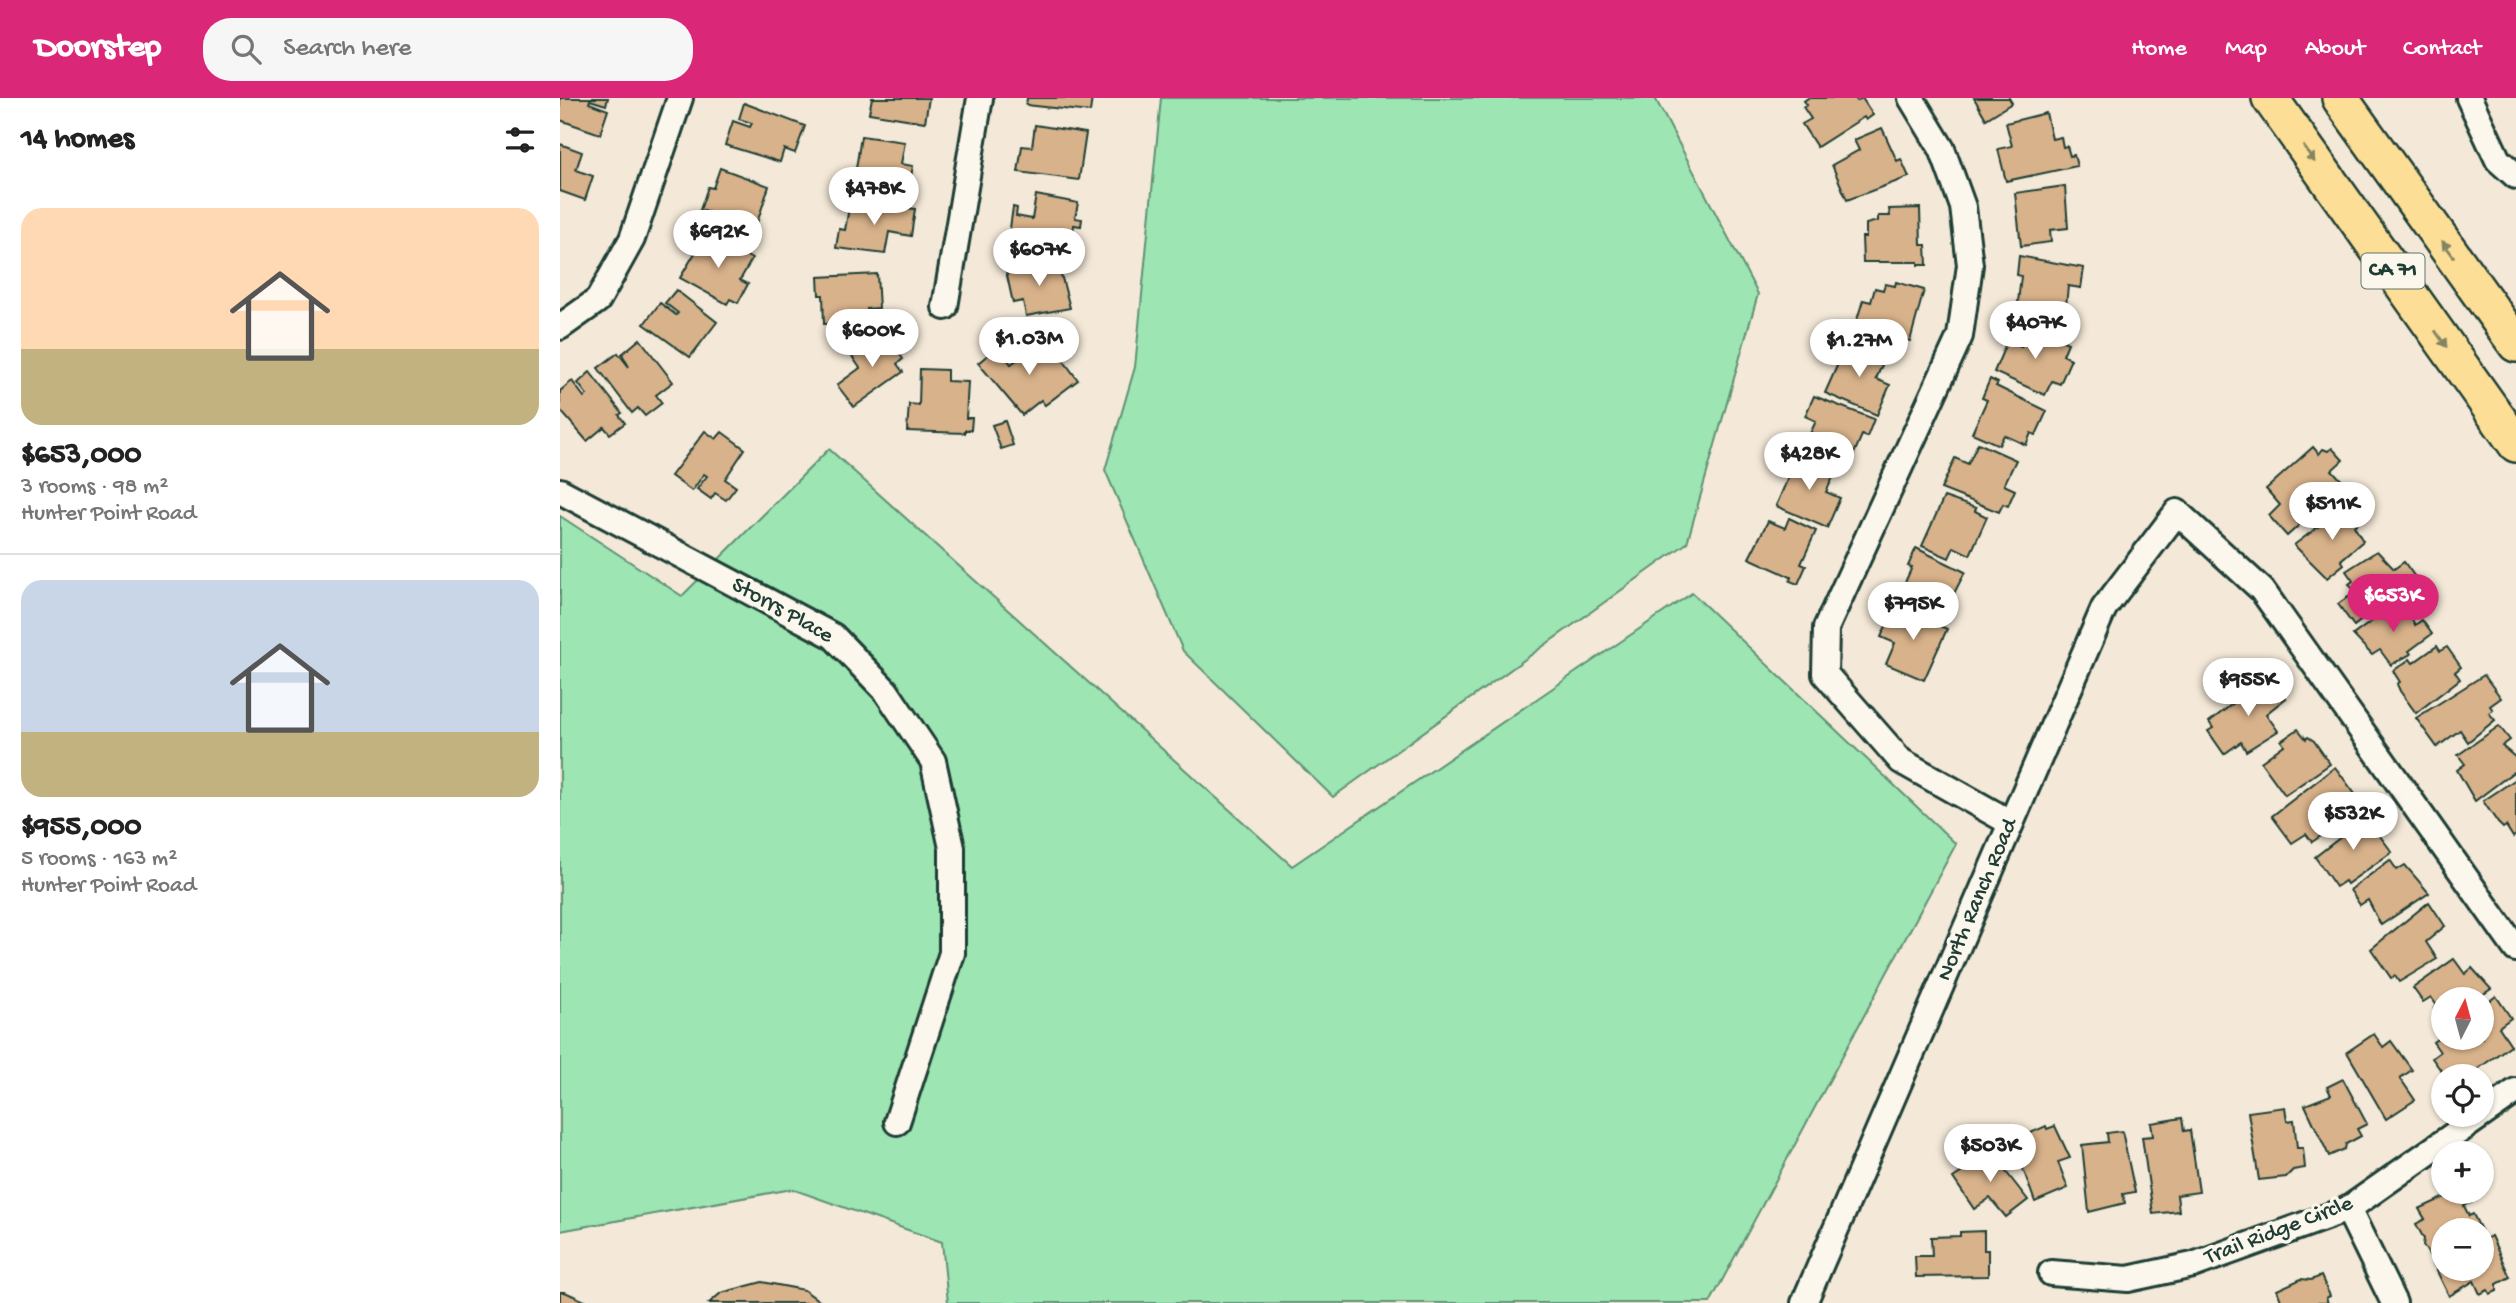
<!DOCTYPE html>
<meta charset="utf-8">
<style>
body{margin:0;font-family:"Gochi Hand",sans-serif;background:#f6f6f6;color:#222;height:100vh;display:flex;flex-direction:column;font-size:26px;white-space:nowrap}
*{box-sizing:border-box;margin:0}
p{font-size:23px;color:#767676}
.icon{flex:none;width:38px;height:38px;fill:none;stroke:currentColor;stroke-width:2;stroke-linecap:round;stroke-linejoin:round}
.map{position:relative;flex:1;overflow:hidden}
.sheet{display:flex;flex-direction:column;background:#fff;width:560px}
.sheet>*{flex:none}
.needle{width:46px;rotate:6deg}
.buttons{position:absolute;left:1871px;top:889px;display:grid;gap:14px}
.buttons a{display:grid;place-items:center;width:63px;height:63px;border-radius:50%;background:#fff;box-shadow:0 2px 5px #0004;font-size:35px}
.price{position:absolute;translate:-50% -60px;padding:0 16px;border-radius:24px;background:#fff;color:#222;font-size:23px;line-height:46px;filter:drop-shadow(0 2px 4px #0008)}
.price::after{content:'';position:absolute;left:50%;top:42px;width:21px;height:16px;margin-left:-10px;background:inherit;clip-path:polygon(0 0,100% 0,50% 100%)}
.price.on{background:#db2777;color:#fff}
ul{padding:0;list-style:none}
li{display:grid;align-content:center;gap:14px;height:371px;padding:0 21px}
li+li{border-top:2px solid #e0e0e0}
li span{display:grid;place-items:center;height:217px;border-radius:21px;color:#555}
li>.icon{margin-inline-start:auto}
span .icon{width:126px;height:126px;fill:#fffc;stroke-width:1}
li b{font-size:30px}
h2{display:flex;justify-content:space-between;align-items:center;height:84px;padding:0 21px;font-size:30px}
header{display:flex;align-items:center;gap:42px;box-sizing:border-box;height:98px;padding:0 35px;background:#db2777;color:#fff}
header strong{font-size:33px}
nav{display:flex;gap:38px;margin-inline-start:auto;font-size:24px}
.search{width:490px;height:63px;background:#f6f6f6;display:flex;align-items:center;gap:18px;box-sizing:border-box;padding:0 24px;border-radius:28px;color:#767676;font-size:26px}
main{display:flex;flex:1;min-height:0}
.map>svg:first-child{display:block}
.green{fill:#9de5b3;stroke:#5e9174;stroke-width:2}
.building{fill:#d8b28a;stroke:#1f3d34;stroke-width:2}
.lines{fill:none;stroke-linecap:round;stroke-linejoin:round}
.minor-casing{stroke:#1f3d34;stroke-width:30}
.highway-casing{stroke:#1f3d34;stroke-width:40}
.minor{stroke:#fbf7ec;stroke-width:24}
.highway{stroke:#fdde96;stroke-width:35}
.oneway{fill:#838560}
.labels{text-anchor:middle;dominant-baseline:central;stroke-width:7;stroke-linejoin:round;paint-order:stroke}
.shield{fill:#fbf7ec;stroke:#61756b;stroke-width:2}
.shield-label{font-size:21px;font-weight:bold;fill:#1f3d34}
.street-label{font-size:23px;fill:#1f3d34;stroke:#fbf7ec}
</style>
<header>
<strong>Doorstep</strong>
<div class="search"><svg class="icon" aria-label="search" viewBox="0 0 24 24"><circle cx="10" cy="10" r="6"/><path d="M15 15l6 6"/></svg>Search here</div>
<nav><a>Home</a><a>Map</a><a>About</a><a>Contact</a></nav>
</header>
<main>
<section class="sheet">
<h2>14 homes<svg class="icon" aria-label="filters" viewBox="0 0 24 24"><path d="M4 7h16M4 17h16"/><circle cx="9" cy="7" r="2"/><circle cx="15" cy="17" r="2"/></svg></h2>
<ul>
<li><span style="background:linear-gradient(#ffd9b3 65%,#c2b280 0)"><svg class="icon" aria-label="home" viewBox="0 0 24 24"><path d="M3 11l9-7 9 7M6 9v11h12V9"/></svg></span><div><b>$653,000</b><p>3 rooms · 98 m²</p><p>Hunter Point Road</p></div></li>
<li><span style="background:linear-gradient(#c9d6e8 70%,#c2b280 0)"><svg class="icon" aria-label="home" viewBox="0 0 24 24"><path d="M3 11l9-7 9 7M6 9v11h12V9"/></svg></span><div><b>$955,000</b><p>5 rooms · 163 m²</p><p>Hunter Point Road</p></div></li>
</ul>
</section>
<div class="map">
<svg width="1956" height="1205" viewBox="0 0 1956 1205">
<rect width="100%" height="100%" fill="#f4e9d8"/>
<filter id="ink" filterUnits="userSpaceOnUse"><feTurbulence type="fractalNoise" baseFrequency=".0143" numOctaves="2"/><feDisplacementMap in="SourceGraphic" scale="14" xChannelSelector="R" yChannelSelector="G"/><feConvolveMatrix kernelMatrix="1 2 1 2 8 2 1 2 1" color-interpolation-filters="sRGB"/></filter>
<g filter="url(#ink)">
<!-- green -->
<g class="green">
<path d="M601,0H1095L1198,196L1127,445L773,699L623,553L545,372L575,269Z"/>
<path d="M269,351L732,768L1132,495L1396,746L1150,1205H388L382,1144L232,1091L0,1133V418L122,498Z"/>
</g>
<!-- building -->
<g class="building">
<path d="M0,0H48L46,7L30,2L29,5L48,12L40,36L0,22Z"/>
<path d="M312,0H369L365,24L309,15Z"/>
<path d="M467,0H532L530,14L466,7Z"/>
<path d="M1248,0H1295L1297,3L1302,0L1313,17L1306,22L1304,19L1257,49L1242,26L1251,21L1243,9L1247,7L1244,3Z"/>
<path d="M1414,0H1449L1452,5L1426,21Z"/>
<path d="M184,5L245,28L235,55L224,51L220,64L165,47L173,23L190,29L192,25L179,21Z"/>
<path d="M1486,15L1492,41L1501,39L1503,49L1507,48L1510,58L1514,57L1517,68L1446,83L1438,51L1452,48L1446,25Z"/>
<path d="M475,27L526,35L519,82L458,74L462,48L472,49Z"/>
<path d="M1322,30L1337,63L1341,61L1349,79L1287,102L1272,67L1299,52L1294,42Z"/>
<path d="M301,38L345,44L341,66L353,68L348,95L294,84Z"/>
<path d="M0,46L22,54L16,72L33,78L25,102L0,93Z"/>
<path d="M160,70L209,88L196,128L140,112L148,89L153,90Z"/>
<path d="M1505,88L1508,130L1490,132L1491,144L1461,148L1455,95Z"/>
<path d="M476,97L518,105L515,120L522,121L521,128L514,127L510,151L448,144L453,109L457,110L456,118L472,121Z"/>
<path d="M290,104L355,111L351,138L329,134L325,156L276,150L279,131L285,132Z"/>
<path d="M1360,110L1361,147H1366L1367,167H1358V164H1303L1302,139H1306V126L1318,123V118H1330L1329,111Z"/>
<path d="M147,135L192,161L180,182L188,186L178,205L170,201L167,206L120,180Z"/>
<path d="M1459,158L1524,170L1521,190L1508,188L1506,208L1488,206L1486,217L1457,213L1461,178L1457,177Z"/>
<path d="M490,164L498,165L510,210L466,218L463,203L453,205L446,173Z"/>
<path d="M317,176L319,210L307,211V224L264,226L263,197H259L258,179Z"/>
<path d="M1336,184L1364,192L1350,243L1296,225L1303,202L1311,204L1315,190L1323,192L1325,186L1335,188Z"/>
<path d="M116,192L157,224L130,259L84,226L100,205L116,217L118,215L105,205Z"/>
<path d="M1470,228L1508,245L1503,257L1511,261L1500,286L1492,283L1485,297L1434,274L1447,243L1461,249Z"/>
<path d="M322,232L343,261L337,266L343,274L294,309L277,287L300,270L291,257Z"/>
<path d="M80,241L113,284L96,297L102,305L85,318L78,310L72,315L38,270L58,255L69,269L62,256Z"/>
<path d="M1288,243L1315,255L1316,253L1324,256L1325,260L1316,281L1330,287L1317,317L1265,295Z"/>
<path d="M438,249L451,266L469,253L475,261L494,250L518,282L485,307L481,302L462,317L418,265Z"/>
<path d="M360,271L387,272V283L408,284L406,320H412L411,332H405V335L347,333L349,306L359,307Z"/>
<path d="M30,274L62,315L59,317L65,325L50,336L44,329L27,343L0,312V293L12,283L24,299L27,297L18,285Z"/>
<path d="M1430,281L1438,285L1436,288L1487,313L1476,337L1471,335L1466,347L1444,337L1439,347L1412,335L1427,302L1422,300Z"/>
<path d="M1254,298L1314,321L1307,339L1302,337L1288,370L1260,358L1265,348L1262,347L1259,354L1249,350L1252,342L1248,340L1256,323L1245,318Z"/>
<path d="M445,323L453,347L441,351L432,327Z"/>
<path d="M145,333L156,341L162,334L185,351L165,381L176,389L166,402L155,395L151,401L137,391L147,378L144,376L132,393L111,378Z"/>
<path d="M1418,345L1456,362L1444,387L1455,392L1448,408L1443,406L1439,414L1381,391L1395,360L1408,366Z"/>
<path d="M1753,349L1759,356L1763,351L1768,353L1772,350L1783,362L1772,372L1785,386L1727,438L1709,418L1720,407L1706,391Z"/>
<path d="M1238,356L1276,373L1266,394L1280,400L1267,430L1216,408Z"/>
<path d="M1384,399L1416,410L1415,413L1427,419L1410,457L1394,449L1389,460L1362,448Z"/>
<path d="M1787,407L1800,423L1794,428L1803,443L1781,462L1784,466L1767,480L1734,447Z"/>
<path d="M1229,420L1256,433L1241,466L1246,468L1238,486L1230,483L1231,479L1189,460L1208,423L1225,430Z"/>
<path d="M1356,450L1405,474L1386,511L1369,504L1364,514L1337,502L1352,469L1348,468Z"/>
<path d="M1817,453L1834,471L1844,464L1855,479L1794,528L1778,506L1795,494L1789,486L1793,483L1786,473Z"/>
<path d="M1841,502L1855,527L1862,522L1872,536L1849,553L1851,556L1831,567L1820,552L1812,557L1793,537Z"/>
<path d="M1335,508L1387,531L1364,582L1326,566L1335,545L1321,539Z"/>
<path d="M1877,548L1880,553L1887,549L1901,569L1895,574L1900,581L1856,615L1840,593L1837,586L1840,584L1833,573L1850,561L1853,565Z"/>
<path d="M1710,577L1726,600L1706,616L1718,633L1686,653L1681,644L1664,656L1648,633L1653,630L1649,624Z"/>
<path d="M1924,577L1941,600L1930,608L1933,612L1929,615L1935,622L1908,644L1900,632L1877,649L1856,620Z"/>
<path d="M1939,628L1950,642L1942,648L1956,660V672L1915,703L1897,672L1905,666L1898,657Z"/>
<path d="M1738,631L1746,641L1748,639L1754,643L1770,666L1725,697L1701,664L1724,647L1721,643Z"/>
<path d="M1775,669L1795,696L1773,712L1782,724L1752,744L1746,736L1732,745L1712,718Z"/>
<path d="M1956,681V737L1953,739L1946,728L1943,730L1938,725L1923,703Z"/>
<path d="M1804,717L1832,754L1787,786L1785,783L1776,789L1755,759L1786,735L1783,731Z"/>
<path d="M1830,762L1837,772L1845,767L1869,795L1821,827L1808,802L1800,807L1790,792Z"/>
<path d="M1869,804L1885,828L1866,844L1877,861L1839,884L1835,878L1831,880L1811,851Z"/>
<path d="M1894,861L1905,876L1912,870L1931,891L1916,901H1883V924L1874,910L1877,908L1871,899L1863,904L1853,890Z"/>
<path d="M1936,898L1951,920L1939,929L1951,947L1908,978H1885L1872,960L1880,954L1873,944L1883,937V940H1922V909Z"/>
<path d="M1814,936L1823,949L1831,943L1852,972L1840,980L1855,1002L1826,1021L1787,954Z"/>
<path d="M1783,981L1807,1026L1797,1031L1801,1038L1786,1046L1785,1051L1769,1058L1745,1007L1771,997L1767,989Z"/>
<path d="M1725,1009L1727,1023L1734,1022L1737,1050H1743L1745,1070L1733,1072L1726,1079L1699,1082L1688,1014Z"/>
<path d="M1622,1020L1624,1033L1630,1032L1639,1094L1617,1097L1619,1113L1593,1116L1582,1039L1593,1038L1591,1025Z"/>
<path d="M1486,1028L1487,1031L1495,1028L1510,1060L1498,1064L1508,1090L1475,1104L1453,1043Z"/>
<path d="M1562,1033L1575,1094L1563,1096L1565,1105L1529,1114L1522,1047L1548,1044L1547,1035Z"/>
<path d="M1429,1052L1468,1102L1446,1119L1430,1100L1414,1111L1393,1080L1402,1074L1399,1071Z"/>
<path d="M1896,1094H1907L1912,1104L1904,1108L1909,1118L1913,1116L1921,1132H1883V1152L1871,1160L1863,1147L1864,1141L1856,1126L1865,1121L1859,1111Z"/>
<path d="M1424,1133V1152H1428V1178L1356,1179L1355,1158H1372L1371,1139L1400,1138V1134Z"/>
<path d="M1931,1138L1950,1179L1937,1186V1193L1930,1196L1928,1192L1920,1196L1914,1183L1889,1198L1873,1165L1882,1160L1883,1171H1922V1143Z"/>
<path d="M1761,1178L1770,1198L1766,1200L1768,1205H1722L1717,1192L1741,1181L1751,1182Z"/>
<path d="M202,1184L244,1192L262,1205H149L161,1195Z"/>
<path d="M0,1194H5L29,1205H0Z"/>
</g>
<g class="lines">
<defs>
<g id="minor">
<path d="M1351,0L1382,51L1403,109L1410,167L1400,238L1266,530L1265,576L1341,663L1451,725"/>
<path d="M1909,0L1938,62L1956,78"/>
<path d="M385,209L420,0"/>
<path d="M0,229L38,202L72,141L120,0"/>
<path d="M0,393L273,538L326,593L373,663L392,750V855L337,1024"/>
<path d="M1788,1111L1834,1205"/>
<path d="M1491,1175L1568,1181L1633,1167L1788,1111L1956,993"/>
<path d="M1244,1205L1544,510L1617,414L1702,492L1956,851"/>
</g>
<g id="highway">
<path d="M1710,0L1956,346"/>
<path d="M1780,0L1956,246"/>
</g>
</defs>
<!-- minor casing -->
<use href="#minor" class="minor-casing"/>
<!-- highway casing -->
<use href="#highway" class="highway-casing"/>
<!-- minor -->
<use href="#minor" class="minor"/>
<!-- highway -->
<use href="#highway" class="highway"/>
</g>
<!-- one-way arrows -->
<defs><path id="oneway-solid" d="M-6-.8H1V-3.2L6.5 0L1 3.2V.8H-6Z" transform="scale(1.75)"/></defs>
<g class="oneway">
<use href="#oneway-solid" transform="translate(1749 56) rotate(55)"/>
<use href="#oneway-solid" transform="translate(1888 151) rotate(-126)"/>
<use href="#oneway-solid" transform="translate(1881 241) rotate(55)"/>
</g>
</g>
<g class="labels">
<!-- shield labels -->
<rect class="shield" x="1801.5" y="155.5" width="63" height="35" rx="5"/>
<g class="shield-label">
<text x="1833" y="173">CA 71</text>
</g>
<!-- street labels -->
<g class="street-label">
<text transform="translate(222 513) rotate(29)">Storrs Place</text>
<text transform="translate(1418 802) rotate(-67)">North Ranch Road</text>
<text transform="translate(1719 1133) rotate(-21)">Trail Ridge Circle</text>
</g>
</g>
</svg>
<div class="buttons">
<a><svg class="needle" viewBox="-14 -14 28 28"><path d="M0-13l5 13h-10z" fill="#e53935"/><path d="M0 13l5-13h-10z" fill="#767676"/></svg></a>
<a><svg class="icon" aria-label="locate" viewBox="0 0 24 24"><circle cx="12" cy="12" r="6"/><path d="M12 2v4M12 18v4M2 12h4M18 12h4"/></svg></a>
<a>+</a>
<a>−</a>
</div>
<b class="price" style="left:314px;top:129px">$478K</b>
<b class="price" style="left:158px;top:172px">$692K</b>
<b class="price" style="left:479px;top:190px">$607K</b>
<b class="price" style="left:1475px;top:263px">$407K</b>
<b class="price" style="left:312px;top:271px">$600K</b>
<b class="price" style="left:469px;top:279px">$1.03M</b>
<b class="price" style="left:1299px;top:281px">$1.27M</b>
<b class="price" style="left:1249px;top:394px">$428K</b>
<b class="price" style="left:1772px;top:444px">$511K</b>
<b class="price on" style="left:1833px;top:536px">$653K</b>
<b class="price" style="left:1353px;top:544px">$795K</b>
<b class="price" style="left:1688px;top:620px">$955K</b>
<b class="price" style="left:1793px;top:754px">$532K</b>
<b class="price" style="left:1430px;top:1086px">$503K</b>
</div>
</main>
